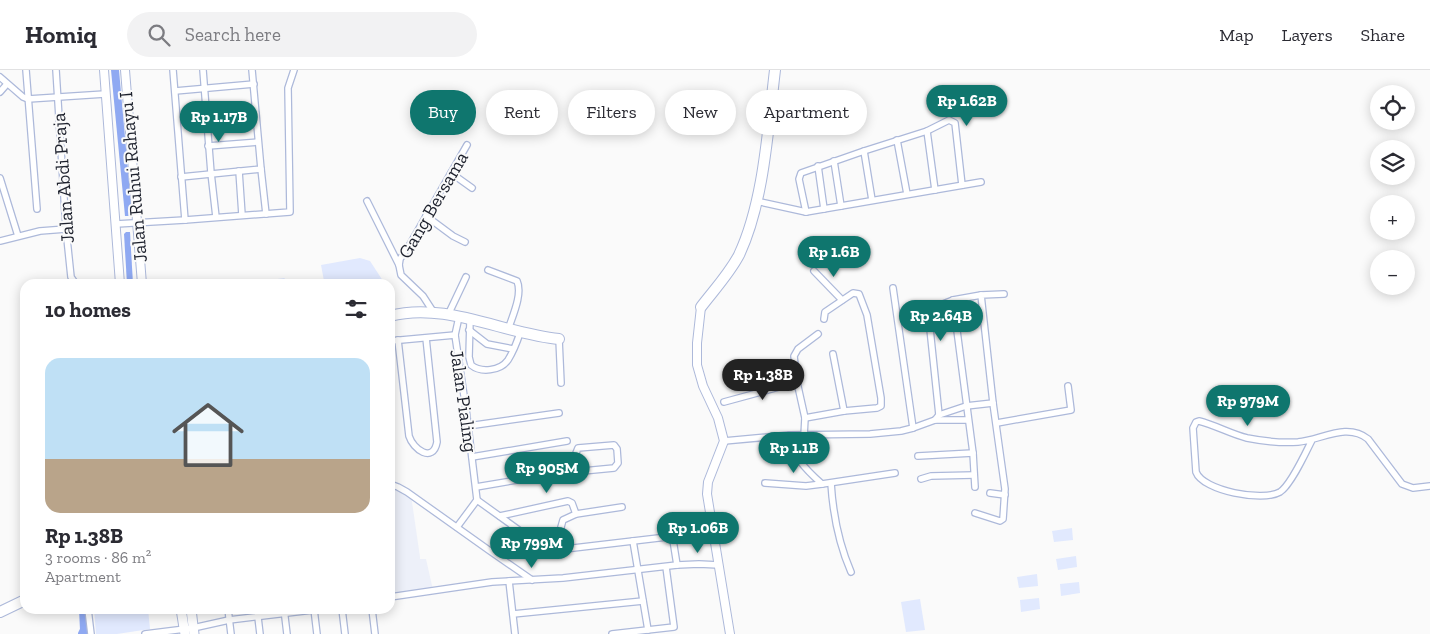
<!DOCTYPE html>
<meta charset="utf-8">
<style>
body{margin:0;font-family:"Zilla Slab",serif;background:#f2f2f3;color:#2b2b33;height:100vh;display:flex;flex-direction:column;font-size:19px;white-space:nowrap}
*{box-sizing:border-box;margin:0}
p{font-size:16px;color:#7c7c81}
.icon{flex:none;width:28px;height:28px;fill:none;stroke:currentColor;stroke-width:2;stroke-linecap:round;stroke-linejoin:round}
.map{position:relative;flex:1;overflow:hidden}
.panel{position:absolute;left:20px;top:209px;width:375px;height:335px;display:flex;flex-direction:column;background:#fff;border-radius:15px;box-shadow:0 2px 12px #0003}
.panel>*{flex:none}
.banner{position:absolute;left:410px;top:20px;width:475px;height:45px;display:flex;gap:10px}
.buttons{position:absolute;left:1370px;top:15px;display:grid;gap:10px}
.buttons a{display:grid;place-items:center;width:45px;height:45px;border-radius:50%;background:#fff;box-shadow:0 2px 12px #0003;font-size:25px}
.price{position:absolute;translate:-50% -42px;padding:0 11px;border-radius:18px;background:#0f766e;color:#fff;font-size:16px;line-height:32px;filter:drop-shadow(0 1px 2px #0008)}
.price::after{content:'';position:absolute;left:50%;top:30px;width:15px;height:11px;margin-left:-8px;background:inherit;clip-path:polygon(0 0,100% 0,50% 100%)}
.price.active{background:#222;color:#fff}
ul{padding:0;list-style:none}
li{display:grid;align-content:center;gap:10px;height:265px;padding:0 25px}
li+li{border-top:1px solid #e1e1e2}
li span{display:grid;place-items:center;height:155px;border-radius:15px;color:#555}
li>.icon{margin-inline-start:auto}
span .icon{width:90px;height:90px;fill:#fffc;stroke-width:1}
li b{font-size:21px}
h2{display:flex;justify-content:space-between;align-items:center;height:60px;padding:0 25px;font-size:21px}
.pill{padding:0 18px;border-radius:22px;background:#fff;box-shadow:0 2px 12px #0003;font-size:18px;line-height:45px}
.pill.active{background:#0f766e;color:#fff}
header{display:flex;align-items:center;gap:30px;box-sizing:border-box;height:70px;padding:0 25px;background:#fff;border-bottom:1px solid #e1e1e2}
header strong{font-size:24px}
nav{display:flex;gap:28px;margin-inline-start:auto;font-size:18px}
.search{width:350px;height:45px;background:#f2f2f3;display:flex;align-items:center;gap:12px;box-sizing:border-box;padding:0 18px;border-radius:28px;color:#7c7c81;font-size:19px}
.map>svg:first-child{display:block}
.built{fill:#edf0f9}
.green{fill:#e1e9fe}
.water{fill:#8fa9f2}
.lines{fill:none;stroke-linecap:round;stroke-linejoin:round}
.river{stroke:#8fa9f2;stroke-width:10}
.minor-casing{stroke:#adb9da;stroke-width:8}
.tertiary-casing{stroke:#adb9da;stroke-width:10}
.secondary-casing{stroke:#adb9da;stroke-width:11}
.trunk-casing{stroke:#adb9da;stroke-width:12}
.minor{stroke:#fff;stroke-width:5.5}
.tertiary{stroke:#fff;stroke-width:8}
.secondary{stroke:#fff;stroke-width:9}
.trunk{stroke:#fff;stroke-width:10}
.labels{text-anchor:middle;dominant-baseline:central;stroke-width:4;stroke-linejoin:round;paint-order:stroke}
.street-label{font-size:19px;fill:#1d212d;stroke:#fafafa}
</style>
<header>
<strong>Homiq</strong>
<div class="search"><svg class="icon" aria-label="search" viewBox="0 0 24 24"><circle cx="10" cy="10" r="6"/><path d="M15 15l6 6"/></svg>Search here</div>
<nav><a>Map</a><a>Layers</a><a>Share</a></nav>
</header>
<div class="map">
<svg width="1430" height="564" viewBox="0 0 1430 564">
<rect width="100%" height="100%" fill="#fafafa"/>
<!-- built -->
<path class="built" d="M390,416L411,425L420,487V489H426L433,520L390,526Z"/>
<!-- green -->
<g class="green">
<path d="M360,188L370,191L385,214H312L324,211L321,195Z"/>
<path d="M284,208L292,214H266L265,211Z"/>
<path d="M1072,458L1073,470L1054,472L1052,461Z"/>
<path d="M1076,486L1077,497L1058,500L1056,489Z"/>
<path d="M1037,504L1038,516L1019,518L1017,507Z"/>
<path d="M1079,512L1080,523L1061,526L1060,514Z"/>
<path d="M1039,528L1040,539L1021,542L1020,530Z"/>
<path d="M920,529L925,560L906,562L901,532Z"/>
<path d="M94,539H148L150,559L117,564H96Z"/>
</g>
<!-- water -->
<g class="water">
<path d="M111,0H119L132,146H125Z"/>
<path d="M126,162H130L133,214H127L124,164Z"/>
</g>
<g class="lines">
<!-- river -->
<path class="river" d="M83,564L85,560L84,539"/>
<defs>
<g id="minor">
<path d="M26,0L37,139"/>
<path d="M56,0L66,159L71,207L76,214"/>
<path d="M203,0L211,103L216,147"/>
<path d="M0,7L23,27L28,29L105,24"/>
<path d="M175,21L254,14"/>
<path d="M0,22L7,14"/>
<path d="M206,46L256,44"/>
<path d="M927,61L949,50L955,53L962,115"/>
<path d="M897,70L907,124"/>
<path d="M208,76L258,72"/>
<path d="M864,81L927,61L935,120"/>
<path d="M834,91L841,136"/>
<path d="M818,96L824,139"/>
<path d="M261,99L266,144"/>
<path d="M239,101L242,145"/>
<path d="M451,103L472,118"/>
<path d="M181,107L261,99L252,0"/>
<path d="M0,108L18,166"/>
<path d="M367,131L399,195"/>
<path d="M756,131L806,142L981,112"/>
<path d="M806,142L799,109L801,103L864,81L872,130"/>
<path d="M426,146L453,166L465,172"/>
<path d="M185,150L290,142L288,18L294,0"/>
<path d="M116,154L185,150L173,0"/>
<path d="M0,171L40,161L66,159"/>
<path d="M488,200L517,211C523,224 512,247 508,260"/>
<path d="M814,201L842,230"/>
<path d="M893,218L913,358"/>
<path d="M953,230L973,383L975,417"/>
<path d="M434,243L423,226L401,205L399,195L400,189L409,176L467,75"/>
<path d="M448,245L466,207"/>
<path d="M470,250L469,287L471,295C481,303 500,301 508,290C513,282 517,272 520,263"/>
<path d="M469,260L487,274L513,279"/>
<path d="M818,264L798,279L794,286L797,312L805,348L844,341L877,338L881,336V328L867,245L859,224L853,223L825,242L824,249"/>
<path d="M455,265L459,247"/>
<path d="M559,269L561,313"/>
<path d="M398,270L409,366C413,379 433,394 437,372L426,268"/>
<path d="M390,271L455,265L466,339L477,430L457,457"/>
<path d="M833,284L844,341"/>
<path d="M724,332L797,312"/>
<path d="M939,345L928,240L953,230L981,225"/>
<path d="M935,350H968"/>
<path d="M997,353L1071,340L1068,316"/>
<path d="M468,356L559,343"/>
<path d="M790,365C795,389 804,398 822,414L895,403"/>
<path d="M804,366L805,348"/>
<path d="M1312,370C1306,382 1291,415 1280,422C1263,432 1203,421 1196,402L1193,358L1196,352L1199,351C1215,355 1231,364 1247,368C1262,371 1282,373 1298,372C1321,370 1347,352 1368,369L1402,414L1413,418L1430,416"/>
<path d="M724,371L790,365L870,364L901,361L913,358L935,350L939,345L966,336L993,333"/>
<path d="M918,386L973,383"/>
<path d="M472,387L567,371"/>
<path d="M921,409L931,406L974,405"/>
<path d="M765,413L806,416L822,414"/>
<path d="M831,413C833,445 838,472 851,502"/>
<path d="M390,414L398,417L407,422L490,481L532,510"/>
<path d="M476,417L552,404L614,398L618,393L617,379L614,375L578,378L576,383L577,401"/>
<path d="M990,423L1005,425"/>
<path d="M477,430L548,481L667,467L673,470L677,495"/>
<path d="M975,443L1000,451L1003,449L1005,419L993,333L981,225L1004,224"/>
<path d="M500,446L568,431L572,433L576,444"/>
<path d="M633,471L648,560"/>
<path d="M562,480L561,457L563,450L576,444L622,437"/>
<path d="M509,511L515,564"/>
<path d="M390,527L492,512L563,508L677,495L699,494L719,495"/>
<path d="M88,539L91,564"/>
<path d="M228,539L231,564"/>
<path d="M257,539L260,564"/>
<path d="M284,539L287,564"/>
<path d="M314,539L317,564"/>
<path d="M342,539L345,564"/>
<path d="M372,539L375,564"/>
<path d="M513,544L643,531"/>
<path d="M145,564L193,558L229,550L321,539"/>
<path d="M612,564L674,557L666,497"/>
</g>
<g id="tertiary">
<path d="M104,0L120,214"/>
<path d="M125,0L142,214"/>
<path d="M701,237L697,273V295L703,316L718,348L724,371L708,412L707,424L730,564"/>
</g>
<g id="secondary">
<path d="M181,539L185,564"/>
<path d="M191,539L194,564"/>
</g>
<g id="trunk">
<path d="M701,237C714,220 729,204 739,185C764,132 768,58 775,0"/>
<path d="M390,246C445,231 504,264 559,269"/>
<path d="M0,542L25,530"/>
</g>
</defs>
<!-- minor casing -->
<use href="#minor" class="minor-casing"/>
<!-- tertiary casing -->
<use href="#tertiary" class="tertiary-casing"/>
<!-- secondary casing -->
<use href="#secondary" class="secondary-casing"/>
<!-- trunk casing -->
<use href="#trunk" class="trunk-casing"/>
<!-- minor -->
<use href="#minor" class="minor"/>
<!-- tertiary -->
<use href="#tertiary" class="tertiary"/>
<!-- secondary -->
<use href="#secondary" class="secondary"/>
<!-- trunk -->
<use href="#trunk" class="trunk"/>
</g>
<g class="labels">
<!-- street labels -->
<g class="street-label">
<text transform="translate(133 107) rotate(-95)">Jalan Ruhui Rahayu I</text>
<text transform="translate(63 108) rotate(-94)">Jalan Abdi Praja</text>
<text transform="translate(433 135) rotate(-60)">Gang Bersama</text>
<text transform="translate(464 331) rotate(82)">Jalan Pialing</text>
</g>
</g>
</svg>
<div class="buttons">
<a><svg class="icon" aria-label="locate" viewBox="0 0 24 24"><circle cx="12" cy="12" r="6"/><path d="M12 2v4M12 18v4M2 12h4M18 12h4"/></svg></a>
<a><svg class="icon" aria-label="layers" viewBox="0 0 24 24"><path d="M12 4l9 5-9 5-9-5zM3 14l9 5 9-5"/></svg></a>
<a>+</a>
<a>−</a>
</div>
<b class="price" style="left:967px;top:57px">Rp 1.62B</b>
<b class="price" style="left:219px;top:73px">Rp 1.17B</b>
<b class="price" style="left:834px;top:208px">Rp 1.6B</b>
<b class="price" style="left:941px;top:272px">Rp 2.64B</b>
<b class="price active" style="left:763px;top:331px">Rp 1.38B</b>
<b class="price" style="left:1248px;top:357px">Rp 979M</b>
<b class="price" style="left:794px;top:404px">Rp 1.1B</b>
<b class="price" style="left:547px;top:424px">Rp 905M</b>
<b class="price" style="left:698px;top:484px">Rp 1.06B</b>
<b class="price" style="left:532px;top:499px">Rp 799M</b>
<div class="banner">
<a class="pill active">Buy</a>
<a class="pill">Rent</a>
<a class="pill">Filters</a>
<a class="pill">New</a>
<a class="pill">Apartment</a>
</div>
<section class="panel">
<h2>10 homes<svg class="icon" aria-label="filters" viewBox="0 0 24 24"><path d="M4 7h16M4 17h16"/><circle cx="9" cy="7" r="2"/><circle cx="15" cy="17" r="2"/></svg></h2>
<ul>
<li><span style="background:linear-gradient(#bfe0f5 65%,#b9a48a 0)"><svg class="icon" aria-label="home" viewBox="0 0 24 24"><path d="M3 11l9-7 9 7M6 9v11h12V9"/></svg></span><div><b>Rp 1.38B</b><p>3 rooms · 86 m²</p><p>Apartment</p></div></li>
</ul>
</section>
</div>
